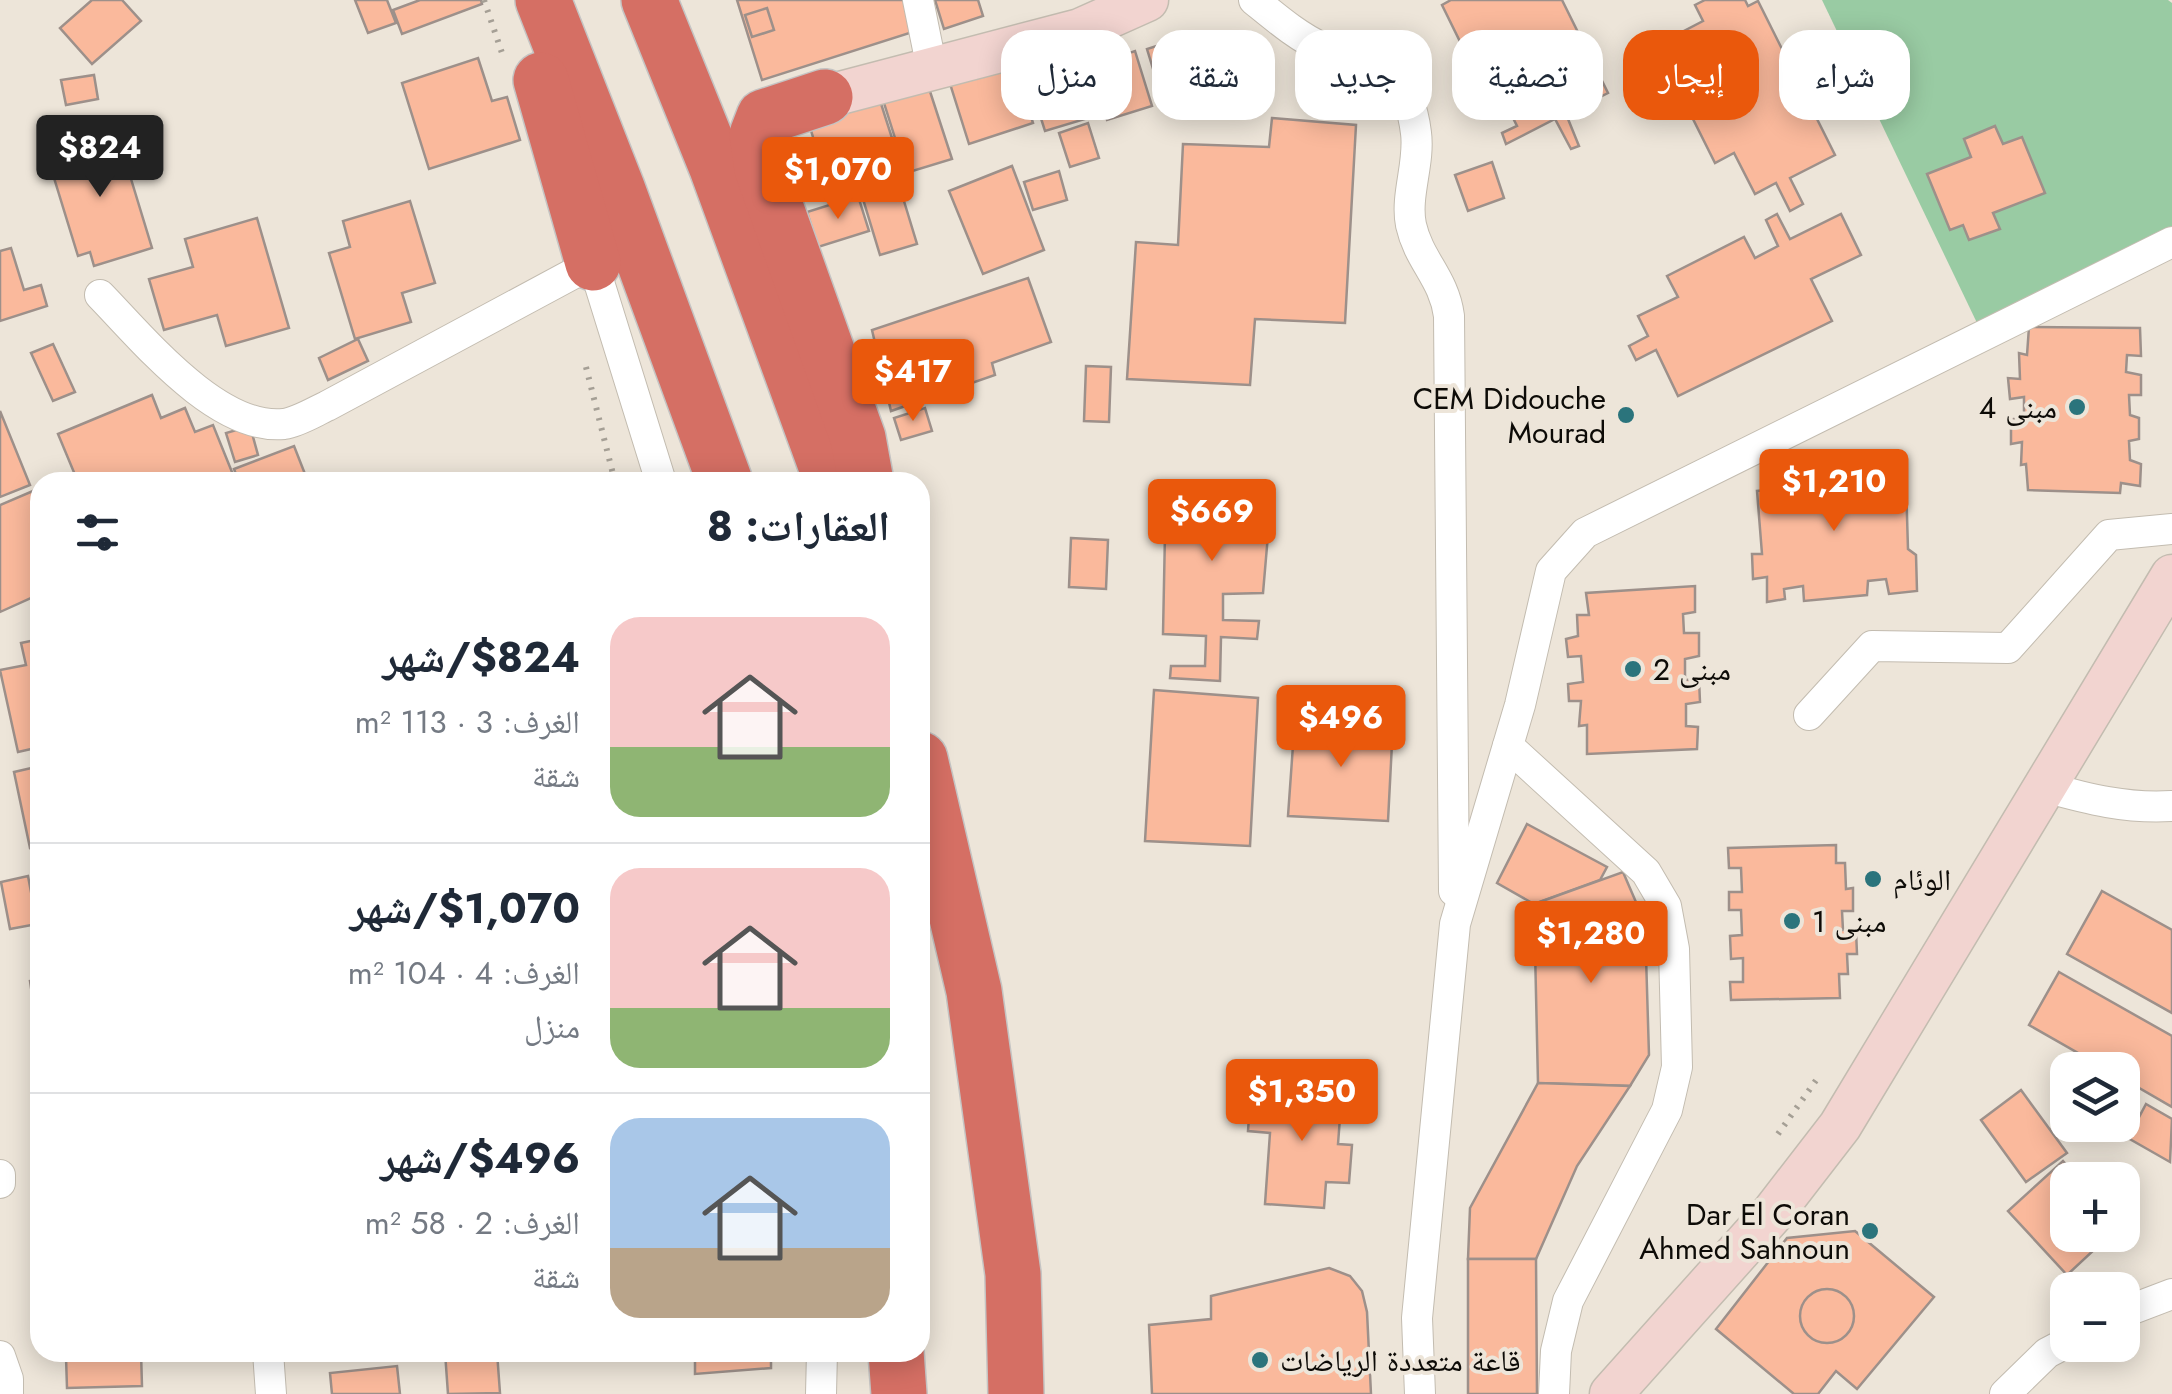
<!DOCTYPE html>
<html lang="ar">
<meta charset="utf-8">
<style>
body{margin:0;font-family:Jost,"Noto Naskh Arabic",sans-serif;background:#f2f2f3;color:#1f2937;direction:rtl;height:100vh;display:flex;flex-direction:column;font-size:38px;white-space:nowrap}
*{box-sizing:border-box;margin:0}
p{font-size:32px;color:#747a83}
.icon{flex:none;width:55px;height:55px;fill:none;stroke:currentColor;stroke-width:2;stroke-linecap:round;stroke-linejoin:round}
.map{position:relative;flex:1;overflow:hidden;direction:ltr}
.panel{position:absolute;left:30px;top:472px;width:900px;height:890px;display:flex;flex-direction:column;background:#fff;border-radius:30px;box-shadow:0 5px 25px #0003;direction:rtl}
.panel>*{flex:none}
.hud{position:absolute;left:960px;top:30px;width:950px;height:90px;direction:rtl;display:flex;gap:20px}
.buttons{position:absolute;left:2050px;top:1052px;display:grid;gap:20px}
.buttons a{display:grid;place-items:center;width:90px;height:90px;border-radius:20px;background:#fff;box-shadow:0 5px 25px #0003;font-size:50px}
.price{position:absolute;translate:-50% -85px;padding:0 22px;border-radius:10px;background:#ea580c;color:#fff;font-size:32px;line-height:65px;filter:drop-shadow(0 2px 5px #0008)}
.price::after{content:'';position:absolute;left:50%;top:60px;width:30px;height:22px;margin-left:-15px;background:inherit;clip-path:polygon(0 0,100% 0,50% 100%)}
.price.current{background:#222;color:#fff}
ul{padding:0;list-style:none}
li{display:flex;align-items:center;gap:30px;height:250px;padding:0 40px}
li+li{border-top:2px solid #e0e1e3}
li span{display:grid;place-items:center;flex:none;width:280px;height:200px;border-radius:30px;color:#555}
li>.icon{margin-inline-start:auto}
span .icon{width:120px;height:120px;fill:#fffc;stroke-width:1}
li b{font-size:42px}
h2{display:flex;justify-content:space-between;align-items:center;height:120px;padding:0 40px;font-size:42px}
.chip{padding:0 35px;border-radius:30px;background:#fff;box-shadow:0 5px 25px #0003;font-size:35px;line-height:90px}
.chip.current{background:#ea580c;color:#fff}
.map>svg:first-child{display:block}
.green{fill:#99cba3}
.building{fill:#fab99c;stroke:#9d908a;stroke-width:2.5}
.lines{fill:none;stroke-linecap:round;stroke-linejoin:round}
.street-casing{stroke:#c3bcb0;stroke-width:32}
.secondary-casing{stroke:#c3bcb0;stroke-width:45}
.highway-casing{stroke:#c5c4c3;stroke-width:58}
.path{stroke:#a59f95;stroke-width:6;stroke-dasharray:2.5 8;stroke-linecap:butt}
.street{stroke:#fff;stroke-width:30}
.secondary{stroke:#f2d4d0;stroke-width:42}
.highway{stroke:#d56f64;stroke-width:55}
.poi-dot{fill:#2b747c;stroke:#ede5d9;stroke-width:4}
.labels{text-anchor:middle;dominant-baseline:central;stroke-width:8;stroke-linejoin:round;paint-order:stroke}
.poi-label{font-size:30px;fill:#0d0b07;stroke:#ede5d9;text-anchor:start}
</style>
<div class="map">
<svg width="2172" height="1394" viewBox="0 0 2172 1394">
<rect width="100%" height="100%" fill="#ede5d9"/>
<!-- green -->
<path class="green" d="M1822,0H2168L2172,3V226L1978,325Z"/>
<!-- building -->
<g class="building">
<path d="M92,0H122L141,21L92,64L60,28Z"/>
<path d="M355,0H387L396,23L368,33Z"/>
<path d="M420,0H481L482,4L402,34L393,10Z"/>
<path d="M737,0H910L919,30L762,80Z"/>
<path d="M935,0H978L983,16L944,29Z"/>
<path d="M1451,0H1562L1608,93L1566,114L1579,146L1571,149L1555,119L1506,144L1502,133L1517,126L1488,68L1475,72L1442,5Z"/>
<path d="M1705,0H1745L1748,6L1758,1L1835,155L1790,178L1803,204L1790,211L1776,183L1755,194L1734,153L1715,163L1679,91L1703,79L1680,33L1703,21L1695,5Z"/>
<path d="M767,8L774,30L752,37L745,15Z"/>
<path d="M1103,24L1112,52L1085,60L1077,33Z"/>
<path d="M1056,40L1073,92L1036,104L1019,51Z"/>
<path d="M1175,40L1190,85L1161,95L1147,49Z"/>
<path d="M1135,51L1152,106L1107,120L1090,66Z"/>
<path d="M1011,54L1033,123L969,144L947,74Z"/>
<path d="M478,58L492,101L507,97L520,140L429,169L402,83Z"/>
<path d="M924,73L952,159L906,173L879,87Z"/>
<path d="M94,75L98,99L66,105L61,80Z"/>
<path d="M876,88L900,163L828,186L805,111Z"/>
<path d="M1078,96L1085,119L1045,131L1038,109Z"/>
<path d="M1272,118L1356,125L1345,323L1255,319L1250,385L1127,379L1136,242L1178,245L1183,144L1269,147Z"/>
<path d="M1088,123L1099,158L1070,167L1059,133Z"/>
<path d="M1995,126L2003,144L2022,137L2045,193L1993,213L2000,229L1969,240L1963,225L1950,230L1927,174L1971,157L1964,139Z"/>
<path d="M117,133L152,248L94,266L90,252L78,256L47,155Z"/>
<path d="M1492,162L1504,198L1468,211L1455,175Z"/>
<path d="M1012,166L1044,250L983,274L949,191Z"/>
<path d="M1059,171L1067,200L1033,210L1024,182Z"/>
<path d="M900,188L917,244L880,255L863,199Z"/>
<path d="M858,196L869,231L818,247L807,212Z"/>
<path d="M410,201L435,283L402,293L411,322L355,339L329,253L350,247L343,221Z"/>
<path d="M1777,214L1790,239L1841,214L1861,255L1811,279L1832,321L1678,396L1656,350L1636,360L1629,346L1648,336L1638,316L1678,297L1667,276L1744,237L1755,258L1778,246L1766,220Z"/>
<path d="M257,218L289,328L226,346L217,315L164,330L149,279L193,267L185,239Z"/>
<path d="M11,248L24,290L41,285L47,306L0,321V251Z"/>
<path d="M1028,278L1051,342L992,363L995,375L891,411L872,330Z"/>
<path d="M2029,327L2140,328L2141,356L2127,355L2126,372L2141,375V395H2129L2130,415L2139,418V439L2129,441L2130,460L2141,464L2140,486L2121,483L2120,493L2028,490L2026,464L2021,465L2022,442L2011,444V419H2024V397L2010,399L2008,378L2020,379L2019,353L2027,355Z"/>
<path d="M358,339L368,361L328,380L319,358Z"/>
<path d="M53,344L75,392L53,401L31,353Z"/>
<path d="M1086,366L1111,367L1109,422L1084,421Z"/>
<path d="M152,395L161,418L185,408L195,432L213,425L236,482H78L58,434Z"/>
<path d="M925,408L932,431L901,440L894,418Z"/>
<path d="M0,411L30,485L0,497Z"/>
<path d="M250,426L258,455L235,462L226,433Z"/>
<path d="M294,446L305,474L282,482H239L234,469Z"/>
<path d="M1862,462L1864,475L1888,471L1887,482L1906,483L1908,549L1916,555L1917,591L1889,594L1886,579L1868,581L1867,595L1804,601L1803,586L1784,589L1785,599L1767,602V577L1753,579L1752,554H1762L1757,491L1779,489V479L1803,477V463Z"/>
<path d="M1166,483L1272,488L1263,593L1223,594V620L1259,621L1257,639L1221,637L1220,681L1170,678L1171,666H1205L1206,636L1163,634Z"/>
<path d="M40,488V594L0,612V505Z"/>
<path d="M1071,538L1108,540L1106,589L1069,587Z"/>
<path d="M1695,586V612L1683,614L1684,633H1699V656L1685,659V680L1699,679L1700,702L1686,704V726L1698,727L1697,749L1587,754V725L1579,726L1581,701H1569L1568,684L1583,682L1581,656L1568,657L1566,639L1578,636L1577,615H1589L1586,593Z"/>
<path d="M40,639V747L18,752L0,670L26,665L21,643Z"/>
<path d="M1154,690L1258,698L1250,846L1145,841Z"/>
<path d="M1295,717L1393,724L1388,821L1288,816Z"/>
<path d="M40,766V846L30,848L14,772Z"/>
<path d="M1527,824L1607,867L1600,880L1534,904L1497,883Z"/>
<path d="M1836,845V863H1845L1846,889L1853,888V911H1842L1843,930H1856L1857,954H1847L1848,974H1839L1840,998L1731,1000L1730,982H1743V958L1731,959L1730,936L1742,935L1741,910H1729V892H1742L1741,868H1729L1728,848Z"/>
<path d="M1623,872L1645,923L1649,1055L1630,1086L1538,1083L1534,904Z"/>
<path d="M28,876L37,924L10,929L1,882Z"/>
<path d="M2102,891L2172,930V1013L2067,954Z"/>
<path d="M2059,972L2172,1036V1107L2122,1078V1070H2108L2029,1025Z"/>
<path d="M40,979V1049L30,981Z"/>
<path d="M1538,1083L1630,1086L1577,1166L1536,1259H1468L1470,1208Z"/>
<path d="M1270,1085L1342,1091L1338,1144L1352,1145L1349,1183L1326,1182L1324,1208L1265,1204L1270,1133L1248,1131L1250,1103L1268,1104Z"/>
<path d="M2021,1090L2067,1153L2026,1182L1981,1120Z"/>
<path d="M2146,1104L2172,1119L2170,1162L2128,1138Z"/>
<path d="M2063,1161L2080,1180H2068V1235H2110L2067,1275L2008,1211Z"/>
<path d="M1855,1231L1934,1297L1857,1389L1836,1371L1818,1394H1794L1716,1329L1787,1238Z"/>
<path d="M1468,1259H1536L1537,1394H1468Z"/>
<path d="M1329,1268L1350,1276L1362,1291L1367,1312L1371,1394H1152L1149,1325L1211,1319V1296Z"/>
<circle cx="1827" cy="1316" r="27"/>
<path d="M83,1352H141L142,1386L67,1388L66,1357L84,1356Z"/>
<path d="M445,1352H497L500,1393L448,1394Z"/>
<path d="M695,1352H771V1368L695,1374Z"/>
<path d="M397,1366L400,1394H332L330,1373Z"/>
</g>
<g class="lines">
<defs>
<g id="street">
<path d="M918,0L932,69"/>
<path d="M1254,0C1275,17 1298,37 1323,48C1375,69 1408,66 1416,133C1420,163 1405,196 1411,225C1419,261 1444,278 1449,316L1454,891"/>
<path d="M100,295C142,338 217,431 284,424C298,422 314,412 327,406L593,263L661,482"/>
<path d="M1809,715L1872,646L2008,648L2109,535L2172,529"/>
<path d="M1508,746L1646,872L1666,906L1674,949L1677,1067L1667,1110L1568,1301L1556,1351L1554,1394"/>
<path d="M2045,787C2088,799 2127,809 2172,806"/>
<path d="M0,1175V1183"/>
<path d="M2122,1313L2172,1294"/>
<path d="M268,1352L271,1394"/>
<path d="M0,1356L8,1379V1394"/>
<path d="M821,1394L822,1352"/>
<path d="M1420,1394L1417,1318L1455,924L1520,705L1551,571L1585,533L2172,242"/>
<path d="M2005,1394L2047,1353L2068,1342"/>
</g>
<g id="secondary">
<path d="M825,97L1080,30L1147,0"/>
<path d="M1611,1394L1772,1214L1840,1126L2172,576"/>
</g>
<g id="highway">
<path d="M543,0L617,188L725,482"/>
<path d="M649,0L717,168L832,482"/>
<path d="M541,80L593,263"/>
<path d="M825,97L764,117L757,135L762,169L858,438L866,482"/>
<path d="M920,759L974,991L1013,1274L1016,1394"/>
<path d="M896,1352L899,1394"/>
</g>
</defs>
<!-- street casing -->
<use href="#street" class="street-casing"/>
<!-- secondary casing -->
<use href="#secondary" class="secondary-casing"/>
<!-- highway casing -->
<use href="#highway" class="highway-casing"/>
<!-- path -->
<g class="path">
<path d="M484,0L503,56"/>
<path d="M586,367L615,482"/>
<path d="M1778,1134L1817,1079"/>
</g>
<!-- street -->
<use href="#street" class="street"/>
<!-- secondary -->
<use href="#secondary" class="secondary"/>
<!-- highway -->
<use href="#highway" class="highway"/>
</g>
<!-- markers -->
<g class="poi-dot">
<circle cx="2077" cy="407" r="10"/>
<circle cx="1626" cy="415" r="10"/>
<circle cx="1633" cy="669" r="10"/>
<circle cx="1873" cy="879" r="10"/>
<circle cx="1792" cy="921" r="10"/>
<circle cx="1870" cy="1231" r="10"/>
<circle cx="1260" cy="1360" r="10"/>
</g>
<g class="labels">
<!-- poi labels -->
<g class="poi-label">
<text x="1606" y="398" text-anchor="end">CEM Didouche<tspan x="1606" dy="34">Mourad</tspan></text>
<text x="2057" y="407" text-anchor="end">مبنى 4</text>
<text x="1653" y="669">مبنى 2</text>
<text x="1893" y="879">الوئام</text>
<text x="1812" y="921">مبنى 1</text>
<text x="1850" y="1214" text-anchor="end">Dar El Coran<tspan x="1850" dy="34">Ahmed Sahnoun</tspan></text>
<text x="1280" y="1360">قاعة متعددة الرياضات</text>
</g>
</g>
</svg>
<div class="buttons">
<a><svg class="icon" aria-label="layers" viewBox="0 0 24 24"><path d="M12 4l9 5-9 5-9-5zM3 14l9 5 9-5"/></svg></a>
<a>+</a>
<a>−</a>
</div>
<b class="price current" style="left:100px;top:200px">$824</b>
<b class="price" style="left:838px;top:222px">$1,070</b>
<b class="price" style="left:913px;top:424px">$417</b>
<b class="price" style="left:1834px;top:534px">$1,210</b>
<b class="price" style="left:1212px;top:564px">$669</b>
<b class="price" style="left:1341px;top:770px">$496</b>
<b class="price" style="left:1591px;top:986px">$1,280</b>
<b class="price" style="left:1302px;top:1144px">$1,350</b>
<div class="hud">
<a class="chip">شراء</a>
<a class="chip current">إيجار</a>
<a class="chip">تصفية</a>
<a class="chip">جديد</a>
<a class="chip">شقة</a>
<a class="chip">منزل</a>
</div>
<section class="panel">
<h2>العقارات: 8<svg class="icon" aria-label="filters" viewBox="0 0 24 24"><path d="M4 7h16M4 17h16"/><circle cx="9" cy="7" r="2"/><circle cx="15" cy="17" r="2"/></svg></h2>
<ul>
<li><span style="background:linear-gradient(#f6c9c9 65%,#8fb573 0)"><svg class="icon" aria-label="home" viewBox="0 0 24 24"><path d="M3 11l9-7 9 7M6 9v11h12V9"/></svg></span><div><b>$824/شهر</b><p>الغرف: 3 · 113 m²</p><p>شقة</p></div></li>
<li><span style="background:linear-gradient(#f6c9c9 70%,#8fb573 0)"><svg class="icon" aria-label="home" viewBox="0 0 24 24"><path d="M3 11l9-7 9 7M6 9v11h12V9"/></svg></span><div><b>$1,070/شهر</b><p>الغرف: 4 · 104 m²</p><p>منزل</p></div></li>
<li><span style="background:linear-gradient(#a9c7e8 65%,#b9a48a 0)"><svg class="icon" aria-label="home" viewBox="0 0 24 24"><path d="M3 11l9-7 9 7M6 9v11h12V9"/></svg></span><div><b>$496/شهر</b><p>الغرف: 2 · 58 m²</p><p>شقة</p></div></li>
</ul>
</section>
</div>
